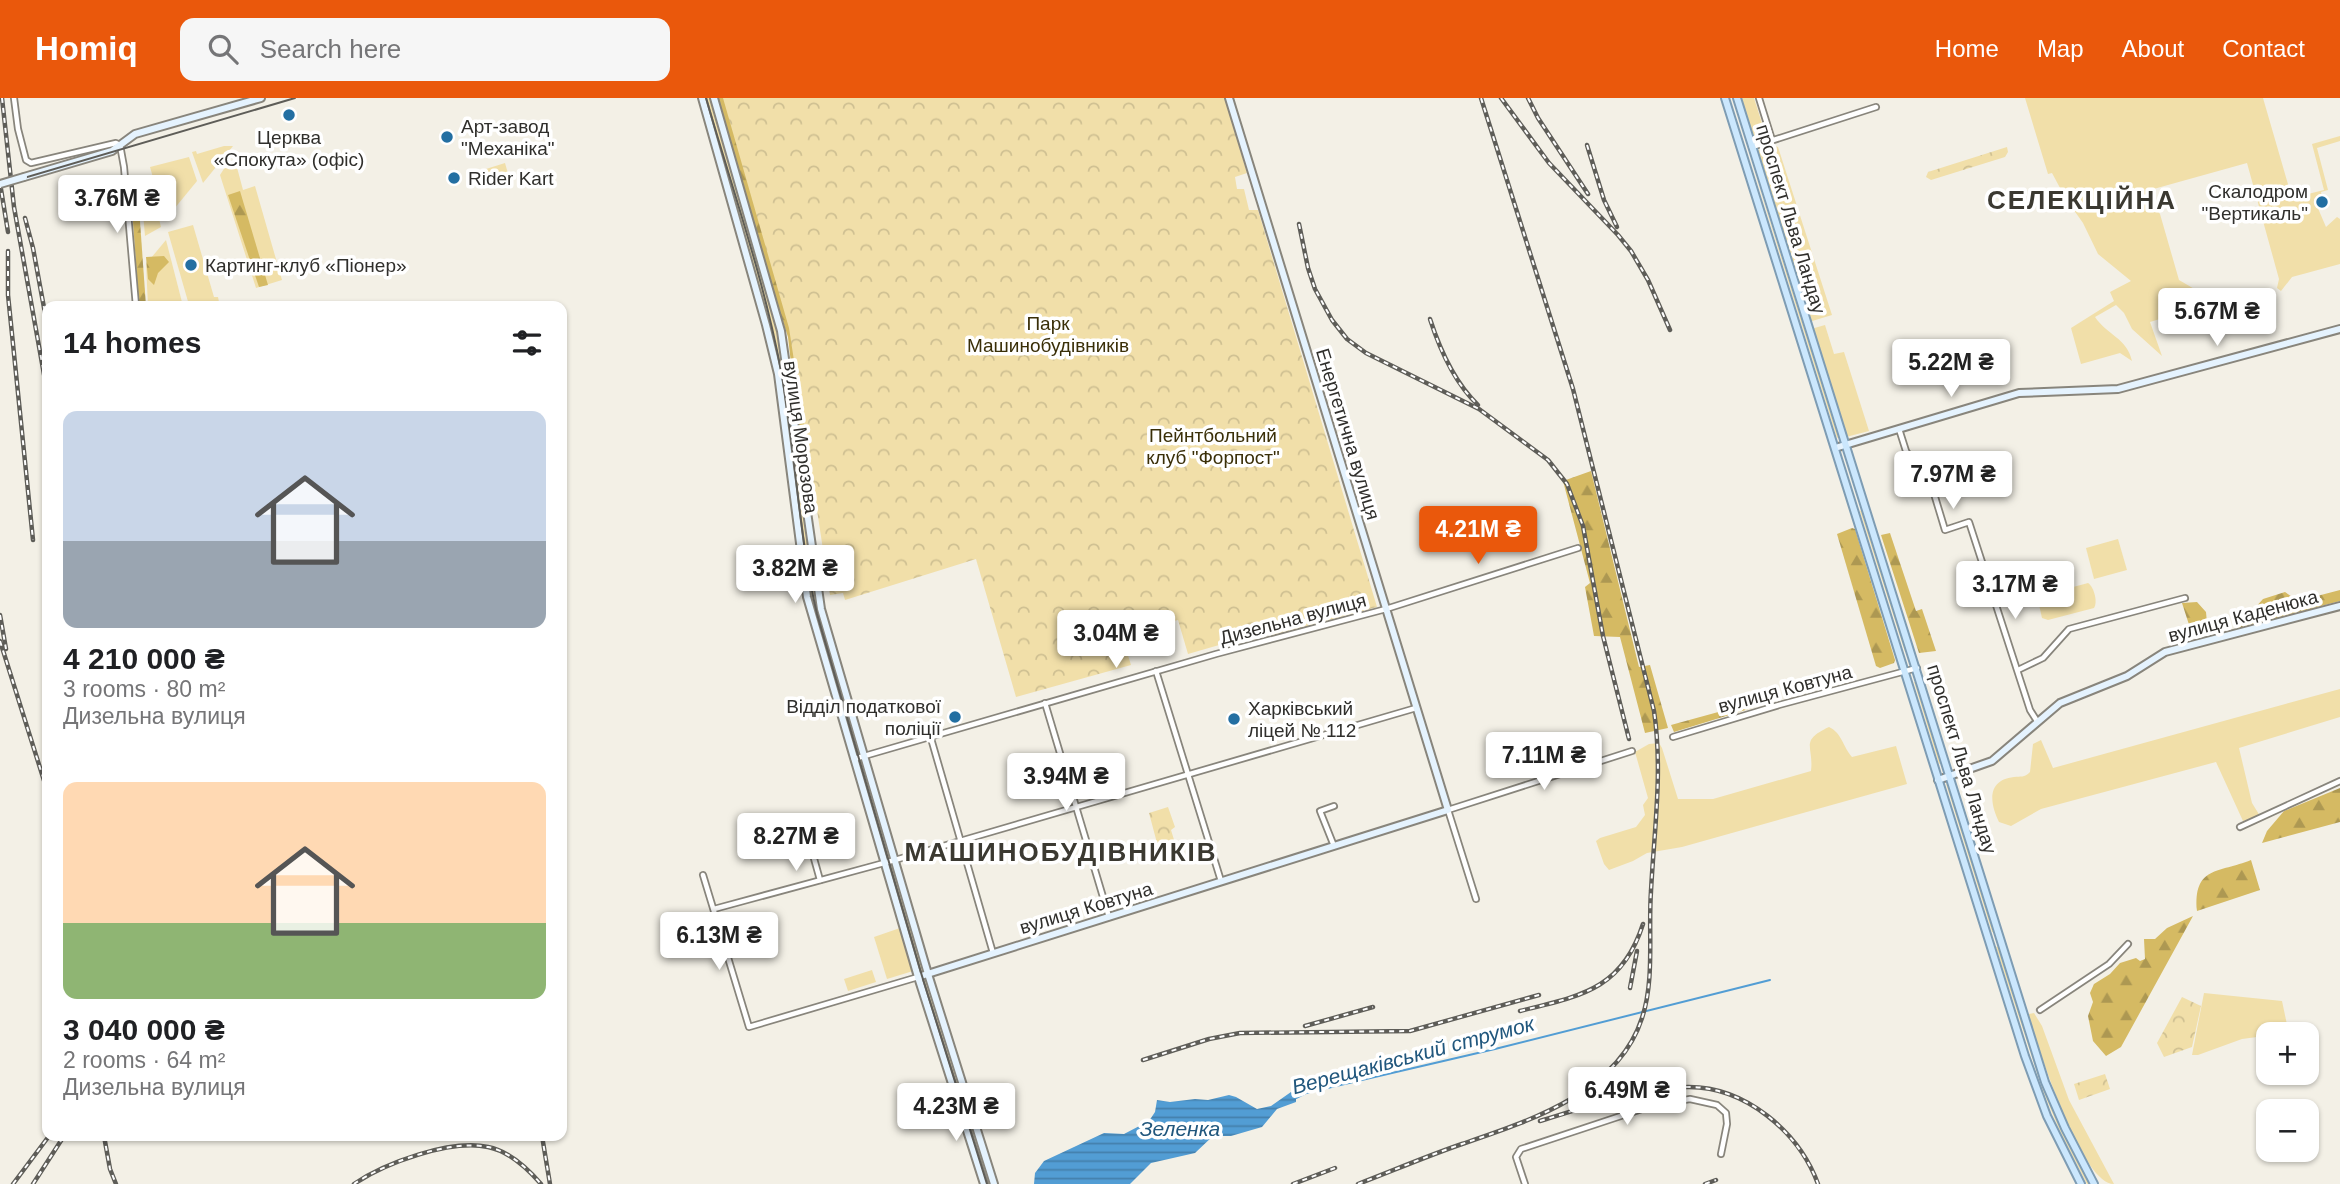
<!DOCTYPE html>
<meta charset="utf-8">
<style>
body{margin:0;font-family:Arial,sans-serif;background:#f6f6f6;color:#202124;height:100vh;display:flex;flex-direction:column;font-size:26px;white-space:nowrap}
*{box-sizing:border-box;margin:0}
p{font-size:23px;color:#757577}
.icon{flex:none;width:38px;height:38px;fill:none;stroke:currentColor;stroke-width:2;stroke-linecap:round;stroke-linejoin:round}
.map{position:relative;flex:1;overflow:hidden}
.details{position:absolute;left:42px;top:203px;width:525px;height:840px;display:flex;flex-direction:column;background:#fff;border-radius:14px;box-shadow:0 2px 5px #0004}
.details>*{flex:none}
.tools{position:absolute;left:2256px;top:924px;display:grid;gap:14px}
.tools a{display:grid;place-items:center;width:63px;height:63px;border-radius:14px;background:#fff;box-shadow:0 2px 5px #0004;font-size:35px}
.price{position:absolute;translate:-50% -60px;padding:0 16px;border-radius:7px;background:#fff;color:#222;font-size:23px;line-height:46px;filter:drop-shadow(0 2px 4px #0008)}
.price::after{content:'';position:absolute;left:50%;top:42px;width:21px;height:16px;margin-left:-10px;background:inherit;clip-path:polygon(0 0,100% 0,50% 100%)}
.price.current{background:#ea580c;color:#fff}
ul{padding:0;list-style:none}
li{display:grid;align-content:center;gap:14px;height:371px;padding:0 21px}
li span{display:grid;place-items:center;height:217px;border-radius:14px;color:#555}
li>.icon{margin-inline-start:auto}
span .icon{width:126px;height:126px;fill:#fffc;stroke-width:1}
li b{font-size:30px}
h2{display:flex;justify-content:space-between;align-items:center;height:84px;padding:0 21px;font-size:30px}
header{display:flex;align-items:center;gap:42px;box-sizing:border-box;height:98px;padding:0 35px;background:#ea580c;color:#fff}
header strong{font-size:33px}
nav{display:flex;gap:38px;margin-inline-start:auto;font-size:24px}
.search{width:490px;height:63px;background:#f6f6f6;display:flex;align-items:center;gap:18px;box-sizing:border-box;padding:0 24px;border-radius:14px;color:#757577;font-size:26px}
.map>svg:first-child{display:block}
.grass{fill:#f1dfa9}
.forest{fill:url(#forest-firs)}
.park{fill:url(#park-crowns)}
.water{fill:url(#water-rules)}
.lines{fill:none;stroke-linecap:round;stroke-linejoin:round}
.stream{stroke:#529dd4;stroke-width:2}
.street-casing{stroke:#88857c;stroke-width:8}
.secondary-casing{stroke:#88857c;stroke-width:10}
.primary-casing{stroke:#7e9cb3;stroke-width:10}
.street{stroke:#fff;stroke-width:4.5}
.secondary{stroke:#e5f3fe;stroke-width:6}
.primary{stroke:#cbe7fd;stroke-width:6}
.tram{stroke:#5e5d58;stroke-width:2}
.rail-casing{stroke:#5e5d58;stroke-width:4.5}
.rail{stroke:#fff;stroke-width:2;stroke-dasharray:5;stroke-linecap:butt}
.secondary-bridge-casing{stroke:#88857c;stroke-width:10;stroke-linecap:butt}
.secondary-bridge{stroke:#e5f3fe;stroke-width:6}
.poi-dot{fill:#236fa2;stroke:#fff;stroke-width:2.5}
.labels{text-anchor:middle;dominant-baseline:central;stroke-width:7;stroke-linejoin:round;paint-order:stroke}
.poi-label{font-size:19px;fill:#302f2c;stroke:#fff;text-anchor:start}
.street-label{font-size:19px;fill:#302f2c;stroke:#fff}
.park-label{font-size:19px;fill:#3a2f08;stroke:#fff}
.water-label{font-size:21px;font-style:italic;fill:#21577d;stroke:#fff}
.district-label{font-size:26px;font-weight:bold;letter-spacing:2px;fill:#3b3931;stroke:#fff}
</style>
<header>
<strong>Homiq</strong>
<div class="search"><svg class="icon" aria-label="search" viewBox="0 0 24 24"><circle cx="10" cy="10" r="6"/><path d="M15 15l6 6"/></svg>Search here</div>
<nav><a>Home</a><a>Map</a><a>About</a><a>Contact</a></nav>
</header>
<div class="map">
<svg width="2340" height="1086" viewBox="0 0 2340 1086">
<defs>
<pattern id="forest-firs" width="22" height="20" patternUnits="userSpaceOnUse" patternTransform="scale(1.75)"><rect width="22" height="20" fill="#d5ba63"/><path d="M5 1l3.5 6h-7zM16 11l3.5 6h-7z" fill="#ad9852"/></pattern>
<pattern id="park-crowns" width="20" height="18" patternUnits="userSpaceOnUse" patternTransform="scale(1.75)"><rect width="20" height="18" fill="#f1dfa9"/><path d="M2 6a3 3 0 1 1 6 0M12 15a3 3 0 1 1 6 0" fill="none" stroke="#cfc092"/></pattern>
<pattern id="water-rules" width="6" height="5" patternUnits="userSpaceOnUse" patternTransform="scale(1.75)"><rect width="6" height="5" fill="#529dd4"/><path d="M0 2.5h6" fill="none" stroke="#4480ac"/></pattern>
</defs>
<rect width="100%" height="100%" fill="#f3f0e6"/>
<!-- grass -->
<g class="grass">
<path d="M704,0H712L778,238L786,277L813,478L862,655L855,657L809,497L780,278Z"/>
<path d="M1740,0H1754L1767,41L1753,46Z"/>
<path d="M2025,0H2263L2292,100L2324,92L2312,46L2340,38V43L2317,50L2328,92L2321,94L2322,98L2314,101L2326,129L2337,119L2340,121V166L2292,179L2281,193L2277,190L2279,181L2247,65L2150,92L2156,111L2160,116L2179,182L2203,196L2202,208L2150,224L2162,258L2132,231L2124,215L2116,207L2095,219C2107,237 2127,240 2132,263L2120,255L2081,266L2071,230L2114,203L2110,194L2131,183L2098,156L2083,125L2066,101L2052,75L2048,76Z"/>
<path d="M1771,47L1778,49L1832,217L1809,224L1806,212L1808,208L1803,192L1797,187L1756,53Z"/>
<path d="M224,48H233L203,85L192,54L196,53L197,56Z"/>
<path d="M1749,57L1839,339L1837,340Z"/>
<path d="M189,59L197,83L165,122L150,69Z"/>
<path d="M235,62L243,92L255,88L282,182L256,190L220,77L227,66Z"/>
<path d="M505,65L509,79L490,84L486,71Z"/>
<path d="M152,91L161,129L145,138L141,93Z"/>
<path d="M193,127L214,199H218L219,204L203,208L189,207L168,134Z"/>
<path d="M166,142L183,208H148L146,166Z"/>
<path d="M1825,227L1834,256L1844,254L1869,333L1846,339L1811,231Z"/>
<path d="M1862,412L1907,553L1905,554L1860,413Z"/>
<path d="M2118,441L2127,472L2094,481L2086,450Z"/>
<path d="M2088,485C2094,489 2098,504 2094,510L2048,522L2042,520L2038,502L2040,498Z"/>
<path d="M1914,584H1917L1942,665L1939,666Z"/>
<path d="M2340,591V619L2239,650L2252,705L2260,718L2243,723L2216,664L2041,711L2011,728L1999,724C1990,706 1986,682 2014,679C2021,678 2024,680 2030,674L2033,646L2041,642L2053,670Z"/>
<path d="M1829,629C1842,635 1843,649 1852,659L1896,648L1907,686L1682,749L1647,755L1633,763L1609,772L1604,766L1596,743L1600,740L1636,729L1645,717L1643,707L1648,700L1635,654L1649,646L1659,645L1662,650L1678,701H1713L1811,673C1814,648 1799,643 1829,629Z"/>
<path d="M863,660L893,761L886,763L857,661Z"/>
<path d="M1946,686L1948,687L1994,834H1992Z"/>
<path d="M894,765L927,875L919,877L888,767Z"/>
<path d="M900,830L913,873L887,881L874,839Z"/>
<path d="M1999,848L2042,983L2040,984L1996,849Z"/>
<path d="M872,872L876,884L848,893L844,881Z"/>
<path d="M928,880L963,993L958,995L921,883Z"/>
<path d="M2204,895L2282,903L2289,936H2268V943H2262L2257,939L2242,941L2198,957H2192Z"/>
<path d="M2034,915L2042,928L2069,1002L2114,1086C2081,1086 2040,952 2029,922V916Z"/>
<path d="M2043,987L2062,1030L2091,1086H2087L2059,1031L2041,988Z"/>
<path d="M964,996L992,1086H985L957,998Z"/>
</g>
<!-- forest -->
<g class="forest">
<path d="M717,0H745L766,72L816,377L803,359L799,336L788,239L758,148Z"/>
<path d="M137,81L146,208H139L130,82Z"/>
<path d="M240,93L268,187L259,189L228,97Z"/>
<path d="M164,158L169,164L158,175L154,187L148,181L146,159Z"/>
<path d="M1591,373L1639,569L1650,567L1668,630L1645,635L1620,539L1594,538L1585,489L1590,485L1563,383Z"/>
<path d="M1852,430L1855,431L1895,562L1894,565L1880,570L1876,568L1837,436Z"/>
<path d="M1890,435L1916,513L1922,511L1936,553L1919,555L1881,437Z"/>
<path d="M2340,492V503L2236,531L2235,521L2253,512L2263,501L2285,494L2298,503Z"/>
<path d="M2197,504L2206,514L2207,525L2218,523L2220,533L2193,539L2182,505Z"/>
<path d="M1751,605L1752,610L1674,634L1671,627Z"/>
<path d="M2340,690V724L2262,745L2267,733L2284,713Z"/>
<path d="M2251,762L2260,792L2197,813C2193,768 2219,775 2251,762Z"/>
<path d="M2193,818L2121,949L2106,958L2093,943L2088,918L2093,904L2090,895L2094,886L2110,876L2120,865L2136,860L2140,863L2145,861L2144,841H2155L2167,830Z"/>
</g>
<!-- park -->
<g class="park">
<path d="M723,0H1225L1247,75L1235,79L1237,91H1244L1249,112H1258L1377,509L1274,537L1264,534L1188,556L1178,522L1122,538L1131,567L1016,599L976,461L845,502L843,495L830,497L789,230Z"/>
<path d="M2007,49L2008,54L2005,59L1931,82L1926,79L1928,74Z"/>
<path d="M1168,709L1175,729L1171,732L1175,745L1180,747L1183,758L1166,766L1162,764L1159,755L1162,751L1157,745L1149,715Z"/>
<path d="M2182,899L2201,908L2192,949L2164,959L2157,945Z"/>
<path d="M2105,976L2110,991L2079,1002L2074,986Z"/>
</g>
<!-- water -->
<path class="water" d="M1291,994L1296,999V1004L1277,1011L1262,1029L1231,1038H1213L1195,1055L1151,1065L1130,1086H1034L1035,1075L1044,1063L1104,1035L1124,1036L1149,1023L1155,1014L1157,1002L1170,1004L1195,1001L1208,1002L1229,997L1236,999L1257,1011L1271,1008Z"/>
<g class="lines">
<!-- stream -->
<path class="stream" d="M1296,1000L1306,995L1495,951L1770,882"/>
<defs>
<g id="street">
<path d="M14,0L18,31L26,62L31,65L116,45L120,47L124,69L136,208"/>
<path d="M1759,0L1772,42"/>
<path d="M1752,49L1876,9"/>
<path d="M1899,331L1906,353L1932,389L1945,432L1969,424L2030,612L2037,623"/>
<path d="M2018,572L2043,560L2069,531L2185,500"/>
<path d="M1156,573L1221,783"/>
<path d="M1045,605L1109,819"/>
<path d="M930,637L993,855"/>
<path d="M1673,639L1779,607L1917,570"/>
<path d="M854,661L1216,556L1386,511L1578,450"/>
<path d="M2240,729L2340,683"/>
<path d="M808,739L820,782"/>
<path d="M1334,748L1320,713L1334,708"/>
<path d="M703,777L749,929L918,879"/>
<path d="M1476,801L1448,712L1632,653"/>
<path d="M714,811L895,762L1416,610"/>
<path d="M2040,912L2109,866L2128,846"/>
<path d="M1525,1086L1516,1059L1521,1051L1654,1007L1690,1001L1717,1007L1726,1015L1727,1026L1721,1056"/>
</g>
<g id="secondary">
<path d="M702,0L766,227L778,276L807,499L918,879L984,1086"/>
<path d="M714,0L781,233L821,511L928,876L994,1086"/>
<path d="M24,79L112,53L135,36L261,0"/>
<path d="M1835,350L2019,295L2118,291L2340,231"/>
<path d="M1938,682L1992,663L2060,605L2127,578L2165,554L2340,508"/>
<path d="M918,879L1448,712L1229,0"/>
</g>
<g id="primary">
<path d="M1725,0L2025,958L2047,1018L2081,1086"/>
<path d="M1737,0L2045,984L2065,1030L2094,1086"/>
</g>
</defs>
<!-- street casing -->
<use href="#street" class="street-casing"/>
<!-- secondary casing -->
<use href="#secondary" class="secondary-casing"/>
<!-- primary casing -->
<use href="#primary" class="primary-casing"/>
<!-- street -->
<use href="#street" class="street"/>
<!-- secondary -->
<use href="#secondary" class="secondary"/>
<!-- primary -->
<use href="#primary" class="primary"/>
<!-- tram -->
<g class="tram">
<path d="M706,0C732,90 764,181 781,273C796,353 798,436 817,516L922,878L987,1086"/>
<path d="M0,87L295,0"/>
</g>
<defs>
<g id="rail">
<path d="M2,0L14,109L47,293"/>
<path d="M1501,0L1549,65L1618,137L1631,153L1648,182L1670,232"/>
<path d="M1528,0L1538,20L1588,96"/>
<path d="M1587,47L1604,102L1617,129"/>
<path d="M0,85L8,134"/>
<path d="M25,120L33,150L47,226"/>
<path d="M1299,126L1308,170L1315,191L1332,222L1347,241L1366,255L1479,311L1548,362L1567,386L1583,428L1603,538L1629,641"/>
<path d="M8,153V197L33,442"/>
<path d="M1430,221C1440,252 1454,284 1478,307"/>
<path d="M0,517L6,551"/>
<path d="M0,543L47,692"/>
<path d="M1630,890L1637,853"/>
<path d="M1520,913C1580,898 1622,892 1643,826"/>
<path d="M1305,928L1373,909"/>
<path d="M1143,962L1209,941L1240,935L1410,933L1539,897"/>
<path d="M1540,1023C1587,1009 1637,990 1687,989C1745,988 1799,1034 1818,1086"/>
<path d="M104,1038L110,1071L116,1086"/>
<path d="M542,1038L550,1086"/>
<path d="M13,1086L49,1038"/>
<path d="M33,1086L64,1038"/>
<path d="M354,1086C385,1065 450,1041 488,1049C509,1053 528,1071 541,1086"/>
<path d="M1293,1086L1335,1070"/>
<path d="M1358,1086C1392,1073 1427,1058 1462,1046C1529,1023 1618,995 1642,920C1655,881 1648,834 1651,793C1654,733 1663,674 1654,613L1573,291L1481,0"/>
<path d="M1705,1086L1716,1082"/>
</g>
</defs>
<!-- rail casing -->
<use href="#rail" class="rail-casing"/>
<!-- rail -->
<use href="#rail" class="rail"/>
<defs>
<path id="secondary-bridge" d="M0,86L24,79"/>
</defs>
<!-- secondary-bridge casing -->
<use href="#secondary-bridge" class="secondary-bridge-casing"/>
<!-- secondary-bridge -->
<use href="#secondary-bridge" class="secondary-bridge"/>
</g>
<!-- markers -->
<g class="poi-dot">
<circle cx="289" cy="17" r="7"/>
<circle cx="447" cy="39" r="7"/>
<circle cx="454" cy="80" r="7"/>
<circle cx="2322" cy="104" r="7"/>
<circle cx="191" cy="167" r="7"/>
<circle cx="955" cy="619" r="7"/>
<circle cx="1234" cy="621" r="7"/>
</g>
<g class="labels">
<!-- poi labels -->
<g class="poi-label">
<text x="461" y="28">Арт-завод<tspan x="461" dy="22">"Механіка"</tspan></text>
<text x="289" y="39" text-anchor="middle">Церква<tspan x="289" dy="22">«Спокута» (офіс)</tspan></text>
<text x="468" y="80">Rider Kart</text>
<text x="2308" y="93" text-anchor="end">Скалодром<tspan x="2308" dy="22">"Вертикаль"</tspan></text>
<text x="205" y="167">Картинг-клуб «Піонер»</text>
<text x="941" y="608" text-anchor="end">Відділ податкової<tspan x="941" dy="22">поліції</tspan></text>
<text x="1248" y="610">Харківський<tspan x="1248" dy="22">ліцей № 112</tspan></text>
</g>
<!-- street labels -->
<g class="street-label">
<text transform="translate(1791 121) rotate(73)">проспект Льва Ландау</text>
<text transform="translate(1348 336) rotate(73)">Енергетична вулиця</text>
<text transform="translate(801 339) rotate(82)">вулиця Морозова</text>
<text transform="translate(2243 518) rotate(-15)">вулиця Каденюка</text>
<text transform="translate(1293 521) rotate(-15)">Дизельна вулиця</text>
<text transform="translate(1785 591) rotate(-15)">вулиця Ковтуна</text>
<text transform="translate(1962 661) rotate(73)">проспект Льва Ландау</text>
<text transform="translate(1086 810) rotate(-17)">вулиця Ковтуна</text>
</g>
<!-- park labels -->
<g class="park-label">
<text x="1048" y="225">Парк<tspan x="1048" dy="22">Машинобудівників</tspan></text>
<text x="1213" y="337">Пейнтбольний<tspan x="1213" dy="22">клуб "Форпост"</tspan></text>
</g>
<!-- water labels -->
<g class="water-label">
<text transform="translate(1413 957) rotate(-15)">Верещаківський струмок</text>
<text x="1180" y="1030">Зеленка</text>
</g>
<!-- district labels -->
<g class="district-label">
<text x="2082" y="102">СЕЛЕКЦІЙНА</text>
<text x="1061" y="754">МАШИНОБУДІВНИКІВ</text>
</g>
</g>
</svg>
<div class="tools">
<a>+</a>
<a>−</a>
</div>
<b class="price" style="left:117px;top:137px">3.76M ₴</b>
<b class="price" style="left:2217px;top:250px">5.67M ₴</b>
<b class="price" style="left:1951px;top:301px">5.22M ₴</b>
<b class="price" style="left:1953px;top:413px">7.97M ₴</b>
<b class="price current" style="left:1478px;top:468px">4.21M ₴</b>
<b class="price" style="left:795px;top:507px">3.82M ₴</b>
<b class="price" style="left:2015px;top:523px">3.17M ₴</b>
<b class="price" style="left:1116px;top:572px">3.04M ₴</b>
<b class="price" style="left:1544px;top:694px">7.11M ₴</b>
<b class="price" style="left:1066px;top:715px">3.94M ₴</b>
<b class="price" style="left:796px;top:775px">8.27M ₴</b>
<b class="price" style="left:719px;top:874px">6.13M ₴</b>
<b class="price" style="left:1627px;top:1029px">6.49M ₴</b>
<b class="price" style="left:956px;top:1045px">4.23M ₴</b>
<section class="details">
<h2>14 homes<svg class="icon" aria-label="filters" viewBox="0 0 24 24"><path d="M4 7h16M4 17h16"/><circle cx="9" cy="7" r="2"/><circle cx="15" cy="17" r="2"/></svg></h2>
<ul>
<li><span style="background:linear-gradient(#c9d6e8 60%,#9aa5b1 0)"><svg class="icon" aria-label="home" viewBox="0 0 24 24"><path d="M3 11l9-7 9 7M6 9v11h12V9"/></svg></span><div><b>4 210 000 ₴</b><p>3 rooms · 80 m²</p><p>Дизельна вулиця</p></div></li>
<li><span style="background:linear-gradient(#ffd9b3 65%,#8fb573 0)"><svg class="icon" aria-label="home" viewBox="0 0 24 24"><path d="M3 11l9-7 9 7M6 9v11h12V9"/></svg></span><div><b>3 040 000 ₴</b><p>2 rooms · 64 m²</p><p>Дизельна вулиця</p></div></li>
</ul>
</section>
</div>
